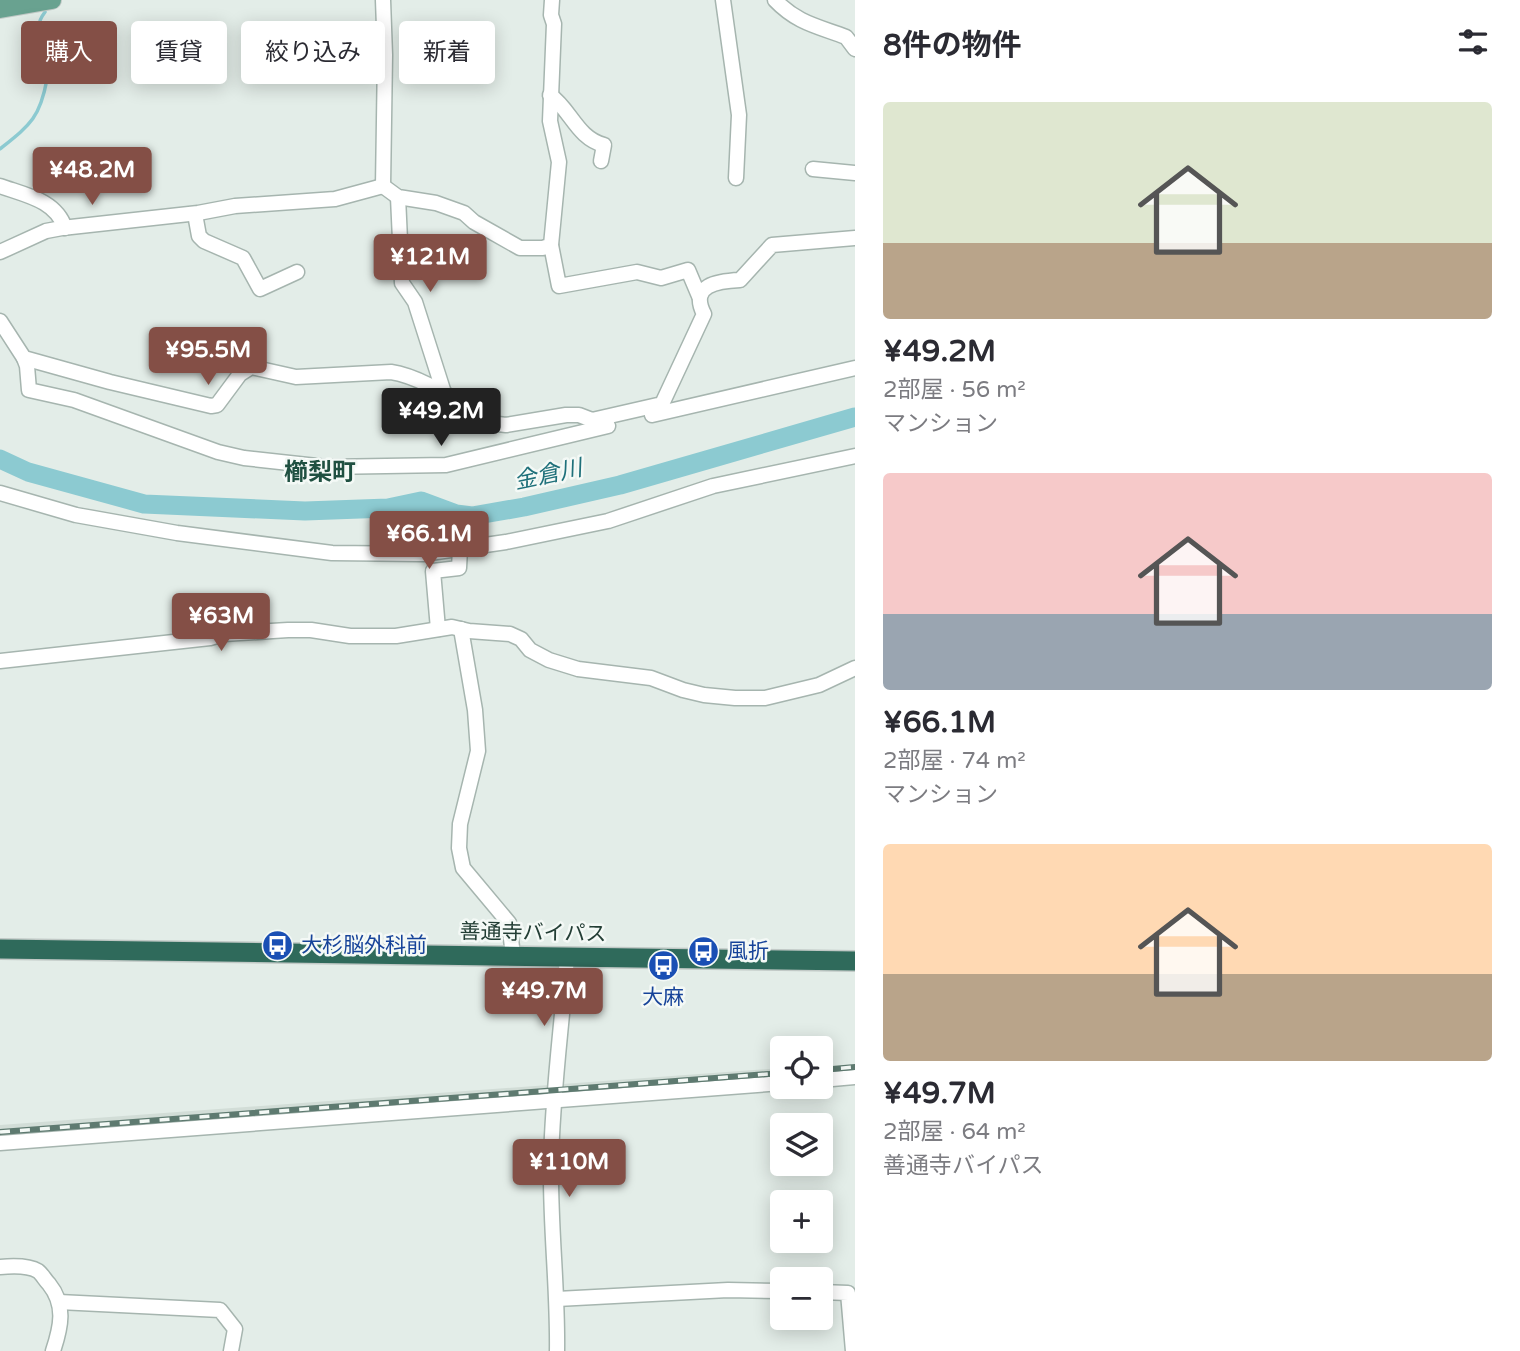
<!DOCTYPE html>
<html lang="ja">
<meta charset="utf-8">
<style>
body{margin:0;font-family:"Varela Round","Noto Sans JP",sans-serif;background:#f2f2f3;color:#2b2b33;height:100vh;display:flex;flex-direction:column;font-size:26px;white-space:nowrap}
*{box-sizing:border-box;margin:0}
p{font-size:23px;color:#7c7c81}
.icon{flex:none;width:38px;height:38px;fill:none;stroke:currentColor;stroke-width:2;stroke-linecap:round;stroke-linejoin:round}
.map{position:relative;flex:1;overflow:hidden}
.side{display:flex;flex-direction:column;background:#fff;width:665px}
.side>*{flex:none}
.guide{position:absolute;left:21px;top:21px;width:665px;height:63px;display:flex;gap:14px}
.tools{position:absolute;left:770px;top:1036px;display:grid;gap:14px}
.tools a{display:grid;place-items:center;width:63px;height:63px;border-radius:7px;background:#fff;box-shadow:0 4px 18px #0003;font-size:35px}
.price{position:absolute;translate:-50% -60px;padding:0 16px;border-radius:7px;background:#844f46;color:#fff;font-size:23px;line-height:46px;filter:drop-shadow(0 2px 4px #0008)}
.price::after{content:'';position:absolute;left:50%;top:42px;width:21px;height:16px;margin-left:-10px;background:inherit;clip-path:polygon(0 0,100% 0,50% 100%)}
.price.active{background:#222;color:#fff}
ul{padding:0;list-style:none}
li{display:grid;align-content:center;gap:14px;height:371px;padding:0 28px}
li span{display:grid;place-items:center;height:217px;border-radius:7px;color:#555}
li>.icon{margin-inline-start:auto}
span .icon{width:126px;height:126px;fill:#fffc;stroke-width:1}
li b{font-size:30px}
h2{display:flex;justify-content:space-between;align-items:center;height:84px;padding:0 28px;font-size:30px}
.tag{padding:0 24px;border-radius:7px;background:#fff;box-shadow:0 4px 18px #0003;font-size:24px;line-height:63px}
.tag.active{background:#844f46;color:#fff}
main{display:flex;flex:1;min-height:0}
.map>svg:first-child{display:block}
.built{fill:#d2ddd7}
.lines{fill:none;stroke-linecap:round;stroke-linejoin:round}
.stream{stroke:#8ccad1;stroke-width:3.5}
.river{stroke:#8ccad1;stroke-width:19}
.minor-casing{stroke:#a6b5af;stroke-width:17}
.major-casing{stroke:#c1c9c6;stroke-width:20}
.highway-casing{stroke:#c1c9c6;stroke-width:22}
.minor{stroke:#fff;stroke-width:14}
.major{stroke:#69a290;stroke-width:18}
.highway{stroke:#2f6a5b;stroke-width:19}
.rail-casing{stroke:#5e7a70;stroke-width:6}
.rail{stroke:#f4f9f6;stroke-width:3.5;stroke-dasharray:10;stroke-linecap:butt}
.labels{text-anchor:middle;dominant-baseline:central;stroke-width:5;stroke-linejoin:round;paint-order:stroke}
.street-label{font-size:21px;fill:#233e35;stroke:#f4f9f6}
.transit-label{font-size:21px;fill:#164399;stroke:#f4f9f6;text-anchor:start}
.water-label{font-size:23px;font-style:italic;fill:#1e707a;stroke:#f4f9f6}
.quarter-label{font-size:24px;font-weight:bold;fill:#1f5041;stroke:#f4f9f6}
</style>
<main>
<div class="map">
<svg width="855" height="1351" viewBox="0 0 855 1351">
<rect width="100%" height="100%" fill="#e3ede8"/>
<!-- built -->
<path class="built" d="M782,1068V1078L0,1137V1125Z"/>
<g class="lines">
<!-- stream -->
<path class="stream" d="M0,149C30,125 40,118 47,79C48,72 51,64 50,57C49,38 29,33 45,12"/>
<!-- river -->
<path class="river" d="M0,459L28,472L144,504L305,511L388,508L421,501L456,514L472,516L524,507L620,485L855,417"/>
<defs>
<g id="minor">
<path d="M383,0L385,55L383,186"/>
<path d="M723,0L739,115L736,178"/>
<path d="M775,0C797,23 817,26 846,37L855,49"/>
<path d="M550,95C571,110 577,138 604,145L601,161"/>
<path d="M813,169L855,173"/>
<path d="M0,186C25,195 56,200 65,228"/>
<path d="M383,186L398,197L436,203L464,213L474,222L520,248H543L551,245L559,162L550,121L554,24L551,15L552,0"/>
<path d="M398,197L402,283L415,302L445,396"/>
<path d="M195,214L199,236L204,241L243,258L260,289L297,272"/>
<path d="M551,245L559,286L637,272L661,278L688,270L699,296"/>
<path d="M0,252L46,231L62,228L198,213L235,206L335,199L383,186"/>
<path d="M0,321L24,358L110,382L211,406L217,405L240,374L251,367L296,377L391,372C425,377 466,408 498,424L506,425L566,415H579L592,420L662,404L704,314C689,285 718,281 740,280L772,245L855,238"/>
<path d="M24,358L27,366L29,390L74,400L218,452L244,458L326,467L446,465L608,426"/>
<path d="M652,415L855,368"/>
<path d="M0,493L76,515L177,533L332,553L423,554L506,542L608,521L713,486L855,456"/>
<path d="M438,629L433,571L459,568L460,549"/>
<path d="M461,629L475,710L478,751L460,824L459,848L463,868L509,923L513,955"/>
<path d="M0,661L210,638L224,634L288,630H311L350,636H396L452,627L469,631L510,634L521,639L530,650L549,660L578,669L651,678L683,690L704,695L735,698H765L819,685L855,668"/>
<path d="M821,1080L855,1077"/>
<path d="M0,1143L782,1083"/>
<path d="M0,1267C11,1266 28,1265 38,1271C42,1274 45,1280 49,1284C66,1305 61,1327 53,1351"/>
<path d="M821,1292L848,1293L853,1351"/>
<path d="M557,1299L728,1290L782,1291"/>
<path d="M59,1302L220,1310L235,1329L231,1351"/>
<path d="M557,1351C558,1289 550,1227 551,1164C552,1095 562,1026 567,957"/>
</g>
<path id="major" d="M0,9L52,0"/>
<path id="highway" d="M0,949L855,961"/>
</defs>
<!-- minor casing -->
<use href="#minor" class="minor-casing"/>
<!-- major casing -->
<use href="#major" class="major-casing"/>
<!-- highway casing -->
<use href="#highway" class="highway-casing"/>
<!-- minor -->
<use href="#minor" class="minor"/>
<!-- major -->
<use href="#major" class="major"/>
<!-- highway -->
<use href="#highway" class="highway"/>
<defs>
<g id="rail">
<path d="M821,1070L855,1067"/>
<path d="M0,1132L782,1073"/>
</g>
</defs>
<!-- rail casing -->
<use href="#rail" class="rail-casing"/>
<!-- rail -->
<use href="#rail" class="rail"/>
</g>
<!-- icons -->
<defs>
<symbol id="bus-disc" viewBox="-11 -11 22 22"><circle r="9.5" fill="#1a4fb4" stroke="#f4f9f6"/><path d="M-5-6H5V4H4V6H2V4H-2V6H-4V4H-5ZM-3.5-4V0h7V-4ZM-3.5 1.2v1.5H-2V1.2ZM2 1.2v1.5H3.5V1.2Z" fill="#fff"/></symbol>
</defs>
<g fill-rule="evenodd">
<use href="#bus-disc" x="260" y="928" width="35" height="35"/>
<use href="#bus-disc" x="686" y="934" width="35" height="35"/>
<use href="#bus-disc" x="646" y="948" width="35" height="35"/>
</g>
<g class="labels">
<!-- street labels -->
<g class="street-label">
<text transform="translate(533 933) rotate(1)">善通寺バイパス</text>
</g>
<!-- transit labels -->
<g class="transit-label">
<text x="301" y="945">大杉脳外科前</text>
<text x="727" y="951">風折</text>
<text x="663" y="997" text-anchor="middle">大麻</text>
</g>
<!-- water labels -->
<g class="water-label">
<text transform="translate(548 475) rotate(-12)">金倉川</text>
</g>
<!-- quarter labels -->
<g class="quarter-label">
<text x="320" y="472">櫛梨町</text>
</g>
</g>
</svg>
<div class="tools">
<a><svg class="icon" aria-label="locate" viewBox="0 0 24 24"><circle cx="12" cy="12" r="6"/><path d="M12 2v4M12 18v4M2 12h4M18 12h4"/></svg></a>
<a><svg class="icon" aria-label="layers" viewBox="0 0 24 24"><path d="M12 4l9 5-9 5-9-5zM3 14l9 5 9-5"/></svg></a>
<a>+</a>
<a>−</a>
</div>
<b class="price" style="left:92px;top:207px">¥48.2M</b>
<b class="price" style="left:430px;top:294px">¥121M</b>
<b class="price" style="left:208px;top:387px">¥95.5M</b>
<b class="price active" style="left:441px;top:448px">¥49.2M</b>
<b class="price" style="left:429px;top:571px">¥66.1M</b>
<b class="price" style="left:221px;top:653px">¥63M</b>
<b class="price" style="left:544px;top:1028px">¥49.7M</b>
<b class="price" style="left:569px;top:1199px">¥110M</b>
<div class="guide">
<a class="tag active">購入</a>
<a class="tag">賃貸</a>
<a class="tag">絞り込み</a>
<a class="tag">新着</a>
</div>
</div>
<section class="side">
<h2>8件の物件<svg class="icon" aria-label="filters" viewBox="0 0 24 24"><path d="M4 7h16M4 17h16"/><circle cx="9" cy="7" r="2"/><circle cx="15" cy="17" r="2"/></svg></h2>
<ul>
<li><span style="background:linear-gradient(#dfe7d0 65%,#b9a48a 0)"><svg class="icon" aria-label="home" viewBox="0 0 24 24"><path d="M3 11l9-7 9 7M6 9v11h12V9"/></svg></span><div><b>¥49.2M</b><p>2部屋 · 56 m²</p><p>マンション</p></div></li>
<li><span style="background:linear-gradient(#f6c9c9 65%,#9aa5b1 0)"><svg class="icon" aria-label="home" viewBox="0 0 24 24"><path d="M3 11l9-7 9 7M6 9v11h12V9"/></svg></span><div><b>¥66.1M</b><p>2部屋 · 74 m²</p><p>マンション</p></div></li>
<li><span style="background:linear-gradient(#ffd9b3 60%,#b9a48a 0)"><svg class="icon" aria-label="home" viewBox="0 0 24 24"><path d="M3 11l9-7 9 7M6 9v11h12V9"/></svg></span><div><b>¥49.7M</b><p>2部屋 · 64 m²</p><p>善通寺バイパス</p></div></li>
</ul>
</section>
</main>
